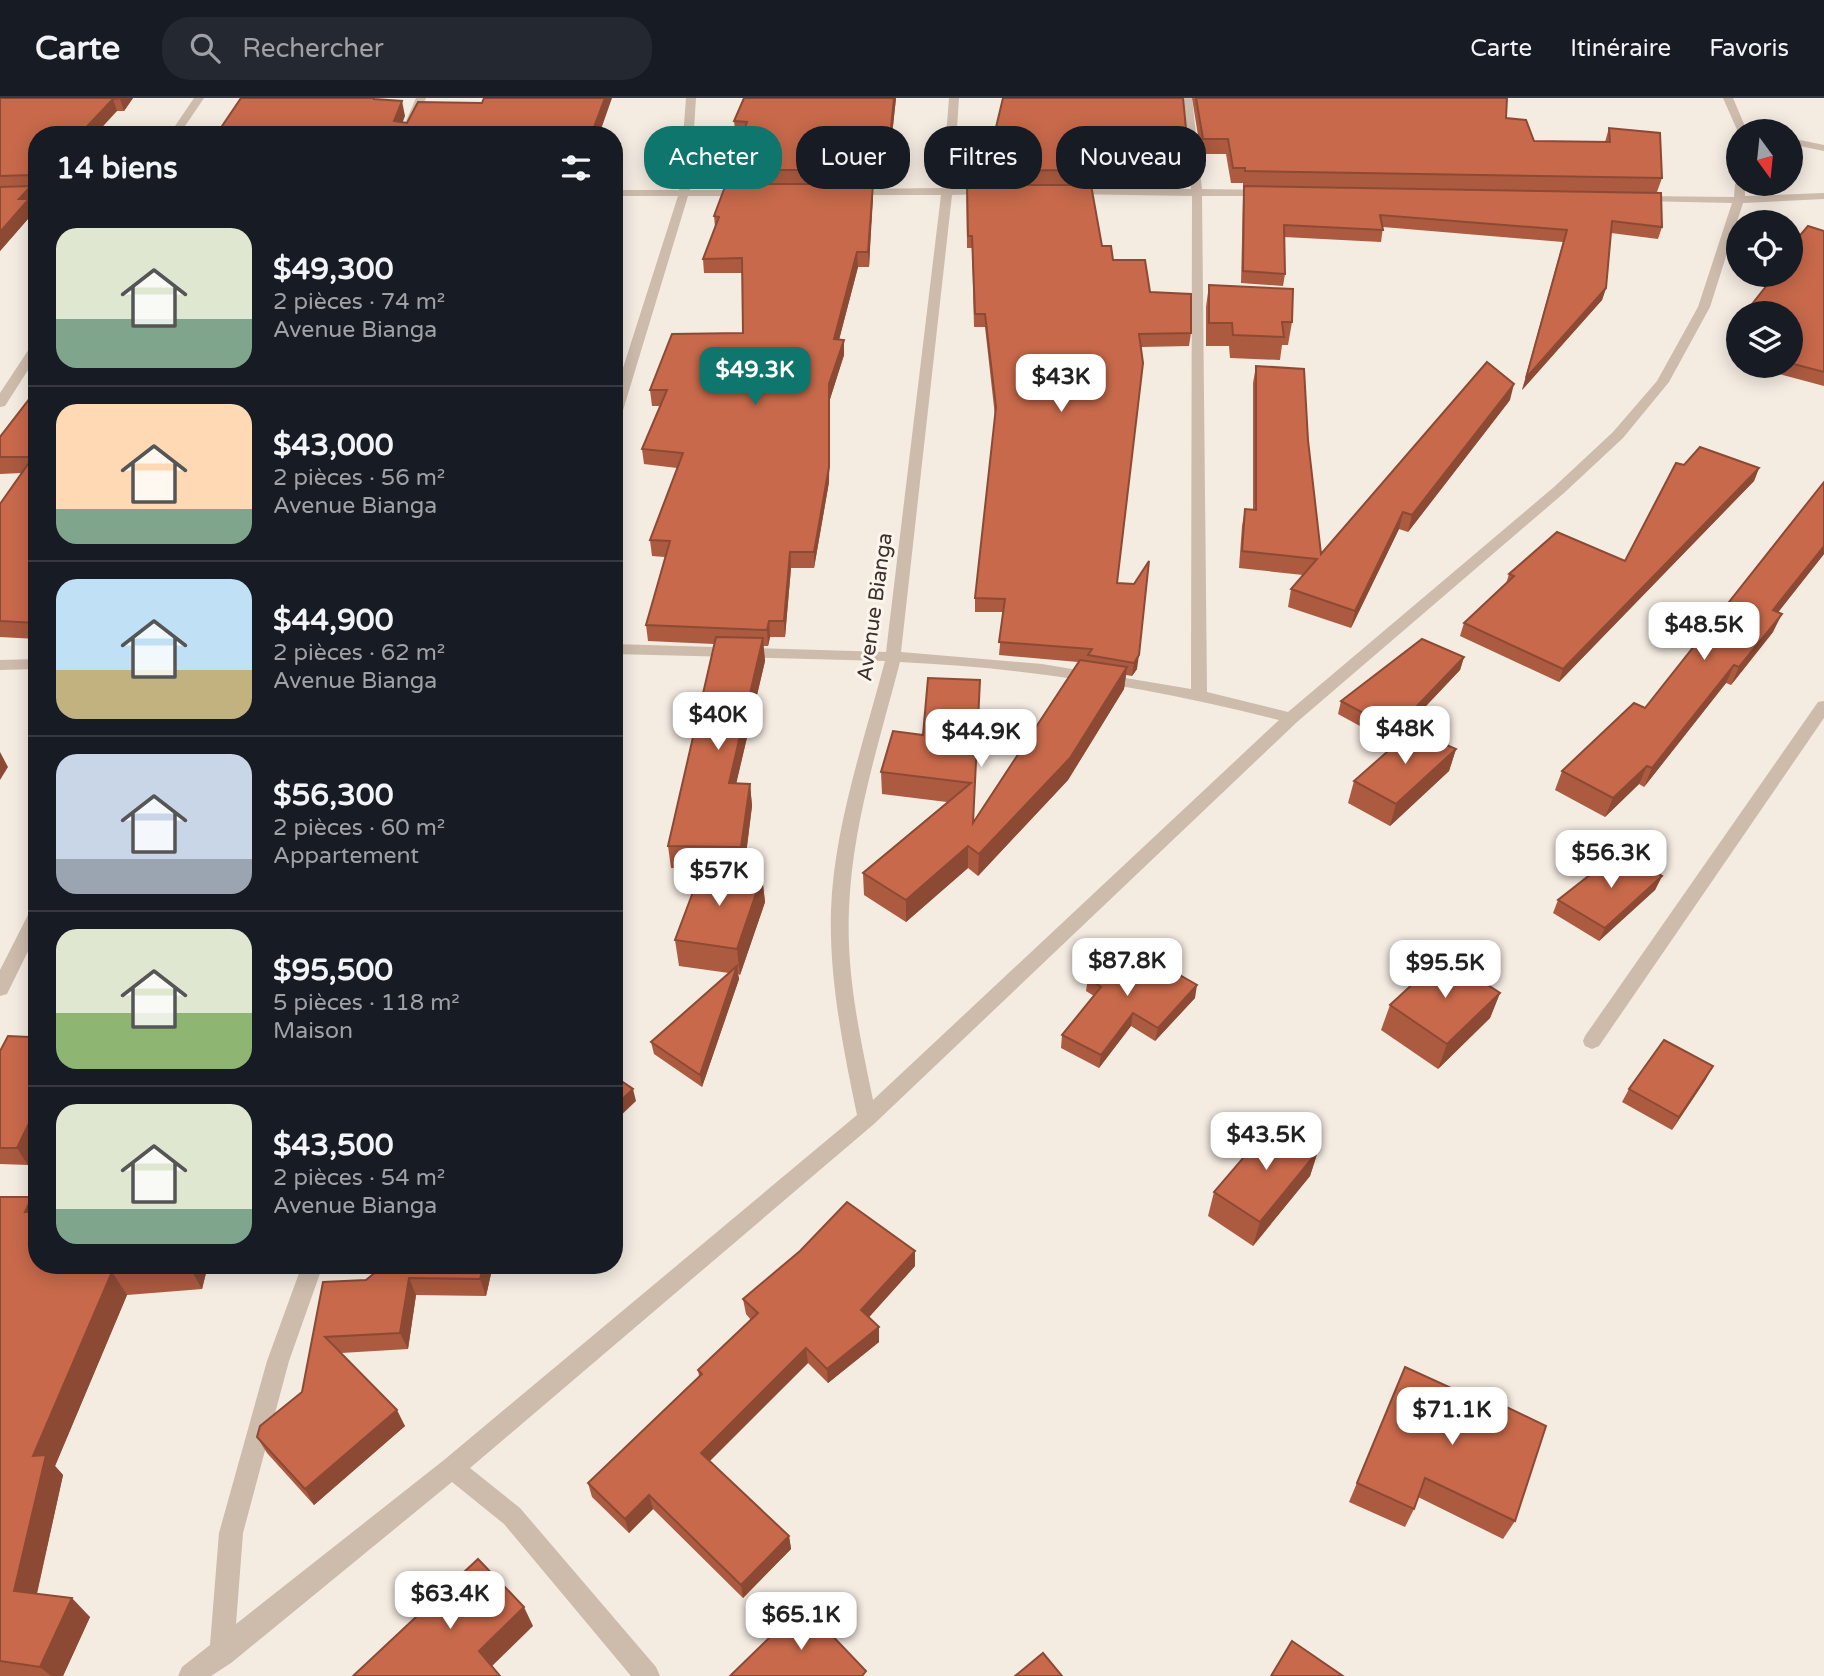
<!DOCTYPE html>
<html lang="fr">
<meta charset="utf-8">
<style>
body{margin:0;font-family:"Varela Round",sans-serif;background:#242831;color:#f1f3f6;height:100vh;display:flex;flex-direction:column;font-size:26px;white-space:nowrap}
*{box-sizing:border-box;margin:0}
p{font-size:23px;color:#9ea1a6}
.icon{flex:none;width:38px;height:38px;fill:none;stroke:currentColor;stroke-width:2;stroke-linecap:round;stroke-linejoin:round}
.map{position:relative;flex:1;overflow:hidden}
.panel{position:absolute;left:28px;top:28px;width:595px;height:1148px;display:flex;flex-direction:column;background:#171b24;border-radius:28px;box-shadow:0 4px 18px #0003}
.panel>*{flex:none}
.banner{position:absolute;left:644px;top:28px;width:665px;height:63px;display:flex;gap:14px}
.needle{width:46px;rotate:165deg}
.fabs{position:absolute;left:1726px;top:21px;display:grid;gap:14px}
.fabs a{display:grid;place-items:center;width:77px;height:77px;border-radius:50%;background:#171b24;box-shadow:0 4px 18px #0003;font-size:35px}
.price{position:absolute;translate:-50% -60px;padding:0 16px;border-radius:14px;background:#fff;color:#222;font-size:23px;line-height:46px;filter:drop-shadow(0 2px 4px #0008)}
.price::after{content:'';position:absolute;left:50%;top:42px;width:21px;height:16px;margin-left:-10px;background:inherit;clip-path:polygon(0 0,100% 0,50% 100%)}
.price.active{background:#0f766e;color:#fff}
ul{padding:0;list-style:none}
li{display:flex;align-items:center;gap:21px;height:175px;padding:0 28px}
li+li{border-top:2px solid #363941}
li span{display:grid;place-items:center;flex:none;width:196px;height:140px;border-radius:21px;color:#555}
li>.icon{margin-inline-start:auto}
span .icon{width:84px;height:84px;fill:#fffc;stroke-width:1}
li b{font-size:30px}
h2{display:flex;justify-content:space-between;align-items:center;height:84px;padding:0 28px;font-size:30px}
.chip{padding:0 24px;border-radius:28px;background:#171b24;box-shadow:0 4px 18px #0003;font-size:24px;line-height:63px}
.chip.active{background:#0f766e;color:#fff}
header{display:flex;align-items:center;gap:42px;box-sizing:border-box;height:98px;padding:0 35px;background:#171b24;border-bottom:2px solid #363941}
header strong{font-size:33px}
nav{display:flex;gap:38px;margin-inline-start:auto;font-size:24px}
.search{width:490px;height:63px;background:#242831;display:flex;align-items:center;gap:18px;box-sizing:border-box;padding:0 24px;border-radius:28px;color:#9ea1a6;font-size:26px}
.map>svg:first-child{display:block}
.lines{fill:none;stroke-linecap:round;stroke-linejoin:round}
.minor{fill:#cdbbac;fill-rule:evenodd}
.wall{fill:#ac5a40}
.shaded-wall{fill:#8c4a34}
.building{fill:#c8694b;stroke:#8c4a34;stroke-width:2}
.labels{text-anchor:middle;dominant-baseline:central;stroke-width:6;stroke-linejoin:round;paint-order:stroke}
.street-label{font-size:21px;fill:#3b302b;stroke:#fbf5ee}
</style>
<header>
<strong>Carte</strong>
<div class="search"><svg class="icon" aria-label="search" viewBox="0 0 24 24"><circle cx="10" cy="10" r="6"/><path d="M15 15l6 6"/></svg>Rechercher</div>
<nav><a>Carte</a><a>Itinéraire</a><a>Favoris</a></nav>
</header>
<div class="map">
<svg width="1824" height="1578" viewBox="0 0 1824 1578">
<rect width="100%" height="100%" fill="#f4ebe1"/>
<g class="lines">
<!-- minor -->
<g class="minor">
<path d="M194,0H204L179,37H169Z"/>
<path d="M416,0H426L410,37H400Z"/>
<path d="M686,0H696L690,92H744L749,95L744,98H688L621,319L614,323V298L678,98H614V92H679Z"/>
<path d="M949,0H959L953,90H989L994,93L989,96L952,97L901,554L1042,566L1191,591L1192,98L1069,96L1064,93L1069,90L1191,91L1182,0H1192L1202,91L1265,92L1270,95L1265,98H1202L1207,594L1288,614L1554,389L1613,334L1657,283L1698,209L1732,105L1640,103L1635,100L1636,98L1734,99L1735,86L1738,83V86H1745V98L1824,95V101L1743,105L1710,209L1669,284L1623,340L1564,395L1297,624L874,1026L470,1370L520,1410L656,1569L660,1578H631L504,1426L452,1384L231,1565L211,1578H178L182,1569L210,1547L219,1435L267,1263L302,1167H323L289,1263L243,1435L236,1526L444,1362L857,1017C843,949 829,882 831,812C834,729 864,643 885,563L614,556V546L886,554L941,97H849L844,94L849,91L942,90ZM900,564C1029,570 1154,590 1279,622L873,1002C860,939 846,876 849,811C852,727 879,645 900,564Z"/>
<path d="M1723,0H1733L1747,33L1738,34Z"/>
<path d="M1790,40L1824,47V53L1790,46Z"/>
<path d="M37,244V258L5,308L0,309V295L33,245Z"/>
<path d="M37,561V571L0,572V562Z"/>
<path d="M1824,603V620L1599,948L1592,951L1585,948L1583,943L1585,938L1818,604Z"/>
<path d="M37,809V835L7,896L0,898V872L31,811Z"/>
</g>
</g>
<!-- wall -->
<g class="wall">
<path d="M0,0H133L124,13H117L37,37V89L32,90L36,101L31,106L34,114L0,153Z"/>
<path d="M744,0H896L890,56L875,72L874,88H873L869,169H858L839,242L844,257L830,301L829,384L814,470H791L785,539H770L768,548H763L765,563L736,685L750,686L752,708L744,772L711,771L762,778L765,804L740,877L738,876L739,881L702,989L654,956L651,944L729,875L679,868L675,842L702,771L671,770L668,748L714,546L648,543L646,527L665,459L652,458L650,442L677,370L644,366L642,351L660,308H652L650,292L743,235L742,175H704L703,161L715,129L714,118L731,86L730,72L741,40H736L734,23Z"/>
<path d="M1192,0H1507L1506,20L1534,43L1605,44L1609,30L1662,80L1657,94L1662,129L1658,141L1611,135L1606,190L1602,202L1522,292L1563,144L1383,129L1381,144L1284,139L1285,176L1283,188L1241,185L1243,99L1244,88H1243V85H1231L1226,56H1201Z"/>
<path d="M1187,41L1185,56H1124L1123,67L1088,66L1089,72L1088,87L1102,148L1113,162L1150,194L1191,235L1189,248L1141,249L1117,485L1137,571L1132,578L1126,577L1124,591L1068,682L978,778L968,770L906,824L864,797L863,775L947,704L882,696L881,674L923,637L980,582L973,724L1078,564L999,557L1003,514H975V500L995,318L985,229H974L972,150H967L966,42Z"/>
<path d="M1824,133V288L1779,276L1782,268H1790V177Z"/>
<path d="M1209,187L1292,224L1288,247H1282L1280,262L1230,260L1229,248H1206V209Z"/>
<path d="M1738,224V242L1730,240L1735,228Z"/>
<path d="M1256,268L1308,342L1321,456L1510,302L1408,434L1399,431L1351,530L1288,509L1291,491L1303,477L1239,470L1242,428L1245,411L1253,412V285Z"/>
<path d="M37,291V541L0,539V406L22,375L0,376V339Z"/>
<path d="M1684,367L1759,370L1754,383L1559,584L1460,538L1464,525L1506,486L1509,476L1625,463Z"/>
<path d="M1824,384V456L1778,514L1773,534L1731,587L1726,585L1644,689L1639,686L1605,719L1555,692L1562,673L1645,610Z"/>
<path d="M1464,559L1460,572L1391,645L1338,616L1341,603Z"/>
<path d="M1456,651L1449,673L1390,728L1348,705L1354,683Z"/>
<path d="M1662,778L1655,792L1599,843L1553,815L1558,802Z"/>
<path d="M1088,880L1195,900L1155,943L1131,928L1099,970L1061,950L1062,937L1094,898L1086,893Z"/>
<path d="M1500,895L1490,920L1438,971L1381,932L1390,907Z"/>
<path d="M37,920V1049L28,1067L0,1066V953L30,939Z"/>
<path d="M1706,981L1672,1032L1622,1004L1629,991Z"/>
<path d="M1318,1053L1310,1078L1253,1148L1208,1118L1214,1094Z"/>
<path d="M0,1099L37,1167H208L202,1191L127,1197L55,1368L63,1377L37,1496L90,1519L63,1578H0Z"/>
<path d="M493,1167L486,1198L416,1197L408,1251L341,1255L405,1328L314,1407L267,1355L257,1339L302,1294L323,1184L366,1182Z"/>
<path d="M915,1168L869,1219L879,1244L828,1285L808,1265L709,1363L789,1438L791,1451L743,1500L653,1411L629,1435L592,1399L588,1385L699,1278L698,1272L751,1222L746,1216L743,1201Z"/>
<path d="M1397,1288L1474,1300L1477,1295L1515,1423L1503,1441L1418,1399L1414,1411L1405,1429L1349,1404Z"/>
</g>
<!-- shaded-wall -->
<g class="shaded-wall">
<path d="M120,0H133L124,13L120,1Z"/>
<path d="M605,0H612L599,37H591Z"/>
<path d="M894,0H896L890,56L875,72L874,88V56Z"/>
<path d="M113,1L117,13L95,37H79Z"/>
<path d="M402,3L405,18L398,37L394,23Z"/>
<path d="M873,86V100L869,169L868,154Z"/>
<path d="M31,88L36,101L31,106L34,114L0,153V134L19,101Z"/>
<path d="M857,154L858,169L835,257L834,241Z"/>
<path d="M1606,190L1602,202L1522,292L1526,280Z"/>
<path d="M844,242V257L830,301L829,384L814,470V454L829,286Z"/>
<path d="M1514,286L1510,302L1408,434L1412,417Z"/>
<path d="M1759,370L1754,383L1559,584L1563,571Z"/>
<path d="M1403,414L1399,431L1351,530L1355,513Z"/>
<path d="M1824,448V456L1765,531L1773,512Z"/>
<path d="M790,454L791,470L785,539L784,523Z"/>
<path d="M1782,516L1773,534L1731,587L1739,569Z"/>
<path d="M769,523L770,539L768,548L767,532Z"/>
<path d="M763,540L765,563L731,708L729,685Z"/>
<path d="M1139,557L1137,571L1132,578L1134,565Z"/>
<path d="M1464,559L1460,572L1391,645L1394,632Z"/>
<path d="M1734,567L1726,585L1644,689L1652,670Z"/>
<path d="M1127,569L1124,591L1068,682L978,778L979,756Z"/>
<path d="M618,622L620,636L614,668V642Z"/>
<path d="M1456,651L1449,673L1390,728L1396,706Z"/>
<path d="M0,654L8,669L0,682Z"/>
<path d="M1647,668L1639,686L1605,719L1613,700Z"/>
<path d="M750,686L752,708L744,772L741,749Z"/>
<path d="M968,748V770L906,824V802Z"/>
<path d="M762,778L765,804L740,877L737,851Z"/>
<path d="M1662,778L1655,792L1599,843L1605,830Z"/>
<path d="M737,868L739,881L702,989L700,977Z"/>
<path d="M1197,887L1195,900L1155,943L1158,930Z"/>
<path d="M1500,895L1490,920L1438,971L1447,946Z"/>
<path d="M1133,915L1131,928L1099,970L1101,957Z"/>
<path d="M1713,968L1706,981L1672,1032L1679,1019Z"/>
<path d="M633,991L636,1003L614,1024V1009Z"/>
<path d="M37,1009V1049L28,1067L17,1050Z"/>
<path d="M1318,1053L1310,1078L1253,1148L1260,1124Z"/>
<path d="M32,1099L37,1106V1131L25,1114Z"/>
<path d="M915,1153V1168L862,1227L861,1212Z"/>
<path d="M189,1167H208L202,1191L189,1168Z"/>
<path d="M484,1167H493L486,1198L480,1181Z"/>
<path d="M112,1174L127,1197L55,1368L63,1377L33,1512L14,1493L33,1358Z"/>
<path d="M409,1180L416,1197L408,1251L400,1235Z"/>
<path d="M879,1229V1244L828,1285L827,1271Z"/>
<path d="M806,1250L808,1265L704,1369L701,1355Z"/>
<path d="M397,1312L405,1328L314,1407L305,1391Z"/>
<path d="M649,1397L653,1411L629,1435L625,1421Z"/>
<path d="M789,1438L791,1451L743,1500L741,1487Z"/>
<path d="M72,1500L90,1519L63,1578H51L40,1569Z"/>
<path d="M524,1509L533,1528L489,1571L479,1553Z"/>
</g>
<!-- building -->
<g class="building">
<path d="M0,0H120L113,1L79,37H37V82L35,84L32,77L0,78Z"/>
<path d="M241,0H374V1L402,3L394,23L407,25L418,4L482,5L484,0H605L591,37H216Z"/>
<path d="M744,0H894L890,39L874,56L873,72H730L747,24L734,23Z"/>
<path d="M1003,0H1183L1187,41H1124L1125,51H1085L1089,72L967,73L966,42H993Z"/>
<path d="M1196,0H1507L1506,20L1526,22L1534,43L1610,44L1609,30L1660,35L1662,80L1245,73V70H1233L1228,41H1203Z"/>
<path d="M726,86H873L868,154H857L834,241L844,242L829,286V369L814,454H790L784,523H769L767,532L646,527L670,443L650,442L683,355L642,351L667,292H650L672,236L743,235L742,160L703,161L719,119L714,118Z"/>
<path d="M967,87H1091L1102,148H1111L1113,162H1145L1150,194L1191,196V235L1139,236L1143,265L1117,485L1134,486L1149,463L1139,557L1134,565L1088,557L1092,551L999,544L1005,501L975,500L996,309L985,216H975L972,138H968Z"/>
<path d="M31,88L19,101H29L0,134V89Z"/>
<path d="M1244,88L1661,95L1662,129L1612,123L1606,190L1526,280L1567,132L1380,117L1383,132L1284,127L1285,176L1243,173Z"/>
<path d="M1808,128L1824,133V274L1790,265V250L1792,245L1790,244V215H1745L1775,177H1790V149Z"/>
<path d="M1209,187L1293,191L1292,224H1282L1284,239L1233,237L1232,225H1209Z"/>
<path d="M1487,264L1514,286L1412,417L1403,414L1355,513L1291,491L1317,461L1242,453L1245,411L1256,412V268L1304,271L1308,342L1321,456Z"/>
<path d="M37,291V525L0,523V406L33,359H0V339Z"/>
<path d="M1700,349L1759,370L1563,571L1464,525L1514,478L1509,476L1557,434L1625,463L1676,365L1684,367Z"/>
<path d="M1824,384V448L1773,512L1782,516L1739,569L1734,567L1652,670L1647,668L1613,700L1562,673L1634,605L1645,610Z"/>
<path d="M716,539L763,540L729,685L750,686L741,749L668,748Z"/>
<path d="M1422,541L1464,559L1394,632L1341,603Z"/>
<path d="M1080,562L1127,569L1070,660L979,756L968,748L906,802L863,775L971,685L881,674L893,633L923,637L928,580L980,582L973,725Z"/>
<path d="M614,622H618L614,642Z"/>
<path d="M1412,632L1456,651L1396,706L1354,683Z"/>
<path d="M1619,754L1662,778L1605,830L1558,802Z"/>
<path d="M702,770L762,778L737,851L675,842Z"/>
<path d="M1126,846L1197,887L1158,930L1133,915L1101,957L1062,937L1101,889L1088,880Z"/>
<path d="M1443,858L1500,895L1447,946L1390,907Z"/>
<path d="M737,868L700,977L651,944Z"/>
<path d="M37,920V1009L17,1050H0V953L8,938L30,939Z"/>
<path d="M1664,942L1713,968L1679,1019L1629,991Z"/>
<path d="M614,978L633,991L614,1009Z"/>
<path d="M1273,1025L1318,1053L1260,1124L1214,1094Z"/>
<path d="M0,1099H32L25,1114L37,1113V1167H189V1168L112,1174L33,1358L46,1357L14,1493L72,1500L40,1569L0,1563Z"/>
<path d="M847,1104L915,1153L861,1212L879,1229L827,1271L806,1250L701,1355L789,1438L741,1487L649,1397L625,1421L588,1385L702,1276L698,1272L758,1215L743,1201L800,1153Z"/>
<path d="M384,1167H484L480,1181L409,1180L400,1235L325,1239L397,1312L305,1391L257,1339L260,1328L302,1294L323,1184L366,1182Z"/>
<path d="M1405,1269L1475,1301L1477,1295L1546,1328L1515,1423L1425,1380L1414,1411L1357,1385Z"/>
<path d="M478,1461L524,1509L479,1553L500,1578H353Z"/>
<path d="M803,1507L866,1573L862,1578H730Z"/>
<path d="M1292,1543L1343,1578H1271Z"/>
<path d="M1043,1555L1062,1578H1015Z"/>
</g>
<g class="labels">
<!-- street labels -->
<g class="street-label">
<text transform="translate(875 509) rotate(-82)">Avenue Bianga</text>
</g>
</g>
</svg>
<div class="fabs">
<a><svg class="needle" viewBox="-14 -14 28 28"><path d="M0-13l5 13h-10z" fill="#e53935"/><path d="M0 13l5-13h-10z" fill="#9ea1a6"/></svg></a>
<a><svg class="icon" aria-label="locate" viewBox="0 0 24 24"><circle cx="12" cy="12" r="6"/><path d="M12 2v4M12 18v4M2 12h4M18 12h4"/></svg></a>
<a><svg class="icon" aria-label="layers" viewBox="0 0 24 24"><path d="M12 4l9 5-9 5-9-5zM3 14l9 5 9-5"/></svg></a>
</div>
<b class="price active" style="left:755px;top:309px">$49.3K</b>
<b class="price" style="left:1061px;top:316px">$43K</b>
<b class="price" style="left:1704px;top:564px">$48.5K</b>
<b class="price" style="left:718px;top:654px">$40K</b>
<b class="price" style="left:1405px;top:668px">$48K</b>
<b class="price" style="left:981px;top:671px">$44.9K</b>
<b class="price" style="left:1611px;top:792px">$56.3K</b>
<b class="price" style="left:719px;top:810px">$57K</b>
<b class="price" style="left:1127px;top:900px">$87.8K</b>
<b class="price" style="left:1445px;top:902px">$95.5K</b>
<b class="price" style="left:1266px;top:1074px">$43.5K</b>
<b class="price" style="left:1452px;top:1349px">$71.1K</b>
<b class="price" style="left:450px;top:1533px">$63.4K</b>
<b class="price" style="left:801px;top:1554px">$65.1K</b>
<div class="banner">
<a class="chip active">Acheter</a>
<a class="chip">Louer</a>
<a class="chip">Filtres</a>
<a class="chip">Nouveau</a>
</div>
<section class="panel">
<h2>14 biens<svg class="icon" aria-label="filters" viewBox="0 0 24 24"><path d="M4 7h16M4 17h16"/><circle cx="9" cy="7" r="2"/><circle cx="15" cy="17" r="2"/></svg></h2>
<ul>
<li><span style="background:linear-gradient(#dfe7d0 65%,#7fa58c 0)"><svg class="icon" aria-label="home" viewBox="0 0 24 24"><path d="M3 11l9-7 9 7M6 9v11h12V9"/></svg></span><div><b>$49,300</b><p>2 pièces · 74 m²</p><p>Avenue Bianga</p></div></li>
<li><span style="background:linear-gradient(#ffd9b3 75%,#7fa58c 0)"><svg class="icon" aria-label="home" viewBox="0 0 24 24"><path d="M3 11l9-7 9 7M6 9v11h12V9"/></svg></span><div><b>$43,000</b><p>2 pièces · 56 m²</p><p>Avenue Bianga</p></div></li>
<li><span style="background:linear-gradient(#bfe0f5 65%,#c2b280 0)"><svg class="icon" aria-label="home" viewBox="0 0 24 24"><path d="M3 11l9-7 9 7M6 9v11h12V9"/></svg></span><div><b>$44,900</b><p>2 pièces · 62 m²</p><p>Avenue Bianga</p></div></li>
<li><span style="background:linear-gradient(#c9d6e8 75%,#9aa5b1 0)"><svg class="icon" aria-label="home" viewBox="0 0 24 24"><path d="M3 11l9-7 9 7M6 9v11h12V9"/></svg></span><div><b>$56,300</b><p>2 pièces · 60 m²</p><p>Appartement</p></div></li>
<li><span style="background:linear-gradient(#dfe7d0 60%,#8fb573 0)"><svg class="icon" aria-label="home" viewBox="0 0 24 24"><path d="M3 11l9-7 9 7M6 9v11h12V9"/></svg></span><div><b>$95,500</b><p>5 pièces · 118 m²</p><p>Maison</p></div></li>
<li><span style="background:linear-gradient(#dfe7d0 75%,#7fa58c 0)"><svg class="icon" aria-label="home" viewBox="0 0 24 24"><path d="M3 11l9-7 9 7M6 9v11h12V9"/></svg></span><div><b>$43,500</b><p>2 pièces · 54 m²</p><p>Avenue Bianga</p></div></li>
</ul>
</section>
</div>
